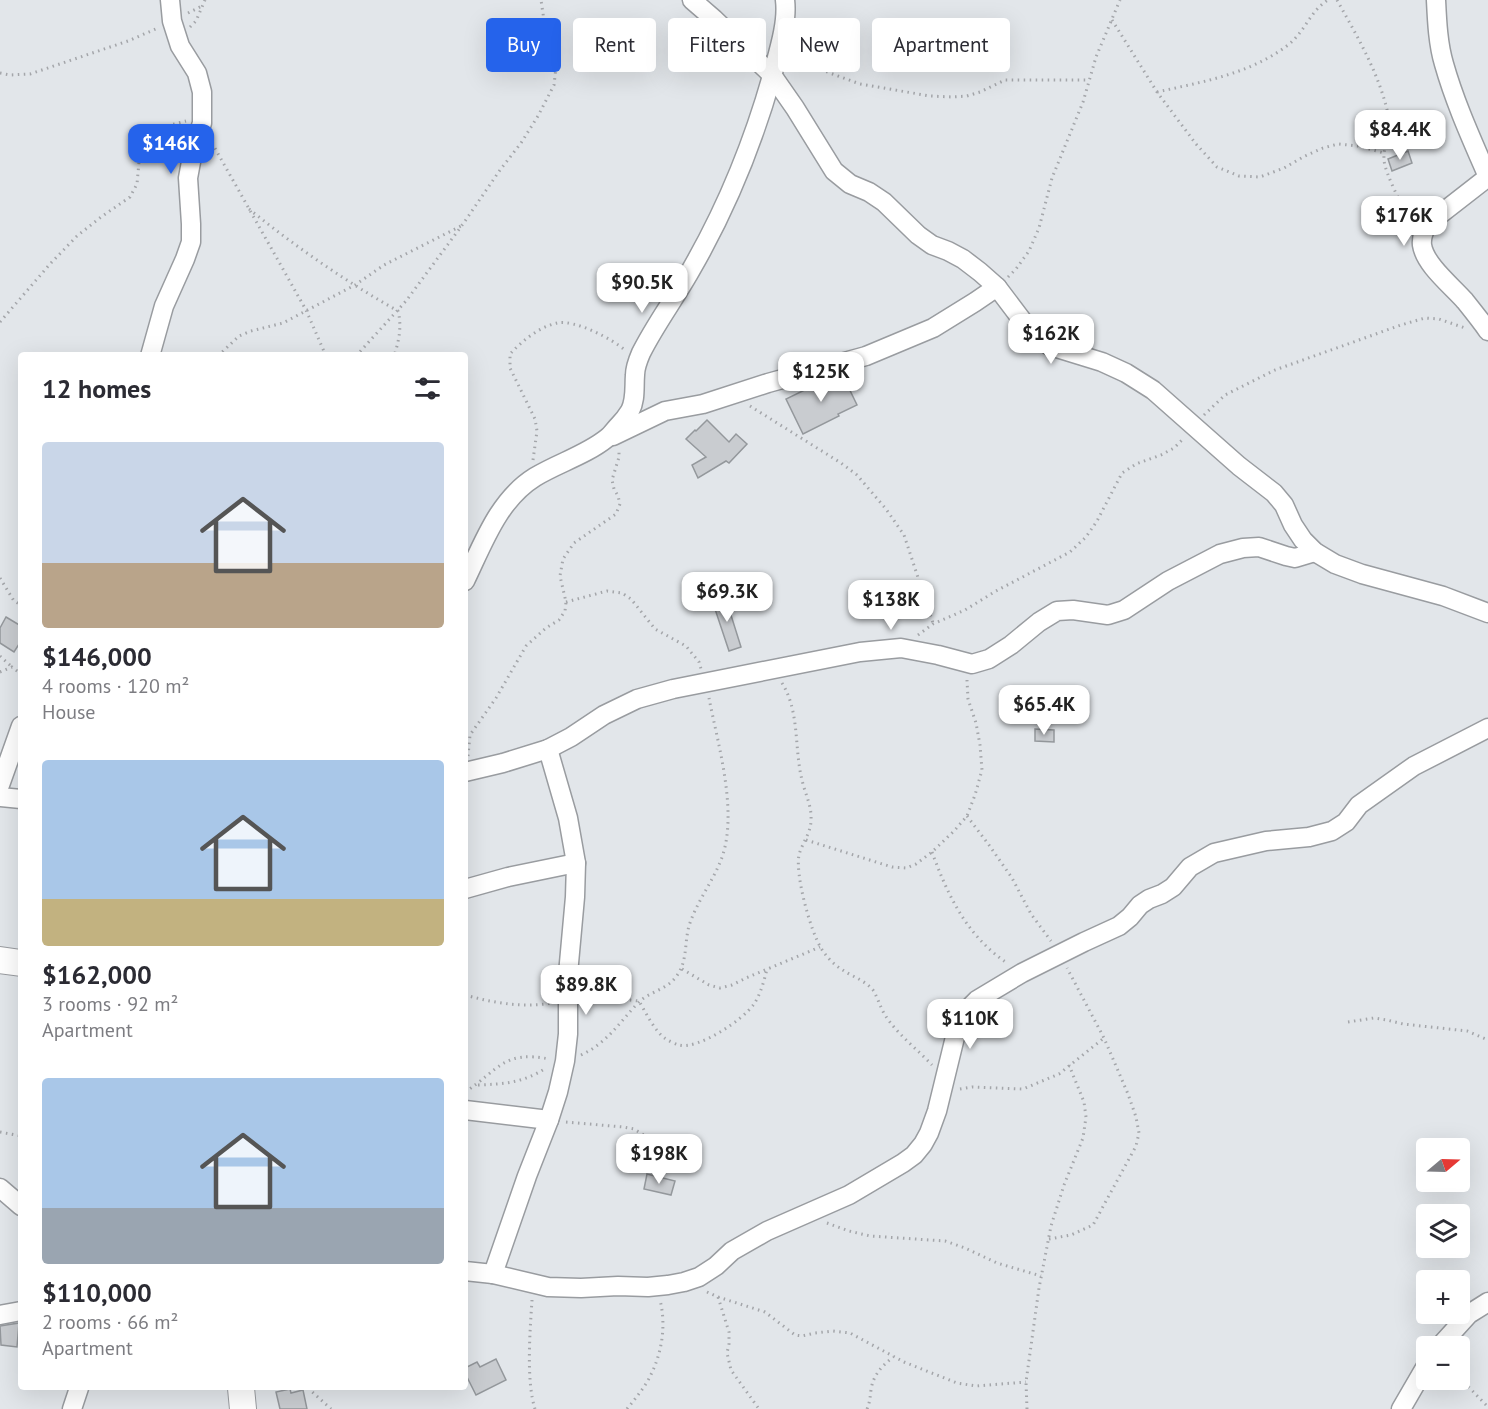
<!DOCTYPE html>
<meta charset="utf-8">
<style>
body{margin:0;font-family:"PT Sans",sans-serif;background:#f7f7f7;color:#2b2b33;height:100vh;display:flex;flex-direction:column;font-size:22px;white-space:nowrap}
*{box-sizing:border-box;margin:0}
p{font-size:20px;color:#7c7c81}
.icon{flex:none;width:33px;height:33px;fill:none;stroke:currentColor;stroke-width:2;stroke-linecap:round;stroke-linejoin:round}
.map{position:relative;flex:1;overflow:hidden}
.panel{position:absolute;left:18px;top:352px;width:450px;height:1038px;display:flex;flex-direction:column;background:#fff;border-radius:6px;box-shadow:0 6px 24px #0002}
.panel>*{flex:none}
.top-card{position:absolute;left:486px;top:18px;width:570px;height:54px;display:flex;gap:12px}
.needle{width:39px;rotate:71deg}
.tools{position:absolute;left:1416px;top:1138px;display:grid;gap:12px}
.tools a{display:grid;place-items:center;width:54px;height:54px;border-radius:6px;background:#fff;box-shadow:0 6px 24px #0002;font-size:30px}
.price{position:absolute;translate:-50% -51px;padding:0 14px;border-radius:12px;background:#fff;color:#222;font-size:20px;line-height:39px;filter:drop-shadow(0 2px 3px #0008)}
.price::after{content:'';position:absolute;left:50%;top:36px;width:18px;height:14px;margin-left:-9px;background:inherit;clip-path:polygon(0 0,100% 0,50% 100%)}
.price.current{background:#2563eb;color:#fff}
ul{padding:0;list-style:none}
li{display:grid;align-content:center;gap:12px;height:318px;padding:0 24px}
li span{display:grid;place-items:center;height:186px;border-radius:6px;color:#555}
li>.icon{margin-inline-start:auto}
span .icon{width:108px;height:108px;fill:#fffc;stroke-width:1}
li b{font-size:26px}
h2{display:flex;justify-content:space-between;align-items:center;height:72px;padding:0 24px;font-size:26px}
.pill{padding:0 21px;border-radius:6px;background:#fff;box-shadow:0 6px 24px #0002;font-size:21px;line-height:54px}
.pill.current{background:#2563eb;color:#fff}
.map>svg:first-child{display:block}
.building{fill:#c9ccd0;stroke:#94989c;stroke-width:1.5}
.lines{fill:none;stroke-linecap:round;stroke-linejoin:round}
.street-casing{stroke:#999ca0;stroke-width:21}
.secondary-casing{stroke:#999ca0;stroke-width:28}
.path{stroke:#a4a6aa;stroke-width:3;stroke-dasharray:1.5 4.5;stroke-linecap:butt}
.street{stroke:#fff;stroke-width:18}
.secondary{stroke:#fff;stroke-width:26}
</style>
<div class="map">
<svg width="1488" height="1409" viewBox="0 0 1488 1409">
<rect width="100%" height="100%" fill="#e2e6ea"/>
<!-- building -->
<g class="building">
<path d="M1408,151L1412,163L1392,171L1388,159Z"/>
<path d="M842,374L857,405L838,414L839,416L803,434L786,399L823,381V382Z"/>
<path d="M707,420L729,442L736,434L747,444L729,463L726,461L698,478L692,465L706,457L686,439L695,430L696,431Z"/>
<path d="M725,596L741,647L729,651L712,600Z"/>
<path d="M6,617L21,626V641L14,652L0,643V628Z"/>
<path d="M1035,729L1054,730V742L1035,741Z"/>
<path d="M647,1174L675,1181L671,1195L644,1189Z"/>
<path d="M19,1323L17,1347L1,1345L0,1326Z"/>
<path d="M496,1359L506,1380L476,1395L465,1373V1368L477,1362L480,1367Z"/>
<path d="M290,1389L291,1393L303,1390L307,1409H280L276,1392Z"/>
</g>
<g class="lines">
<defs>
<g id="street">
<path d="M692,0L714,19L772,75L795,108L834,171L850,184L869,192L884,202L918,235L932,245L948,251L963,259L980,272L997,287L1031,332L1050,346L1102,362L1126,373L1153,390L1239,466L1274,493L1284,505L1293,525L1303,540L1315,552L1335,564L1362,574L1443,596L1488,613"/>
<path d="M1436,0C1437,21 1438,44 1444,64C1455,103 1472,140 1488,177"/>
<path d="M1488,177L1429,223C1424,230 1421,236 1422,245C1425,265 1452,286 1465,301C1473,311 1481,321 1488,331"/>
<path d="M150,356L164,306L185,259L191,242V224L188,178L193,151L202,123V92L197,73L180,46L172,21L170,0"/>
<path d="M613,436L665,411L703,404L768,383L866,356L933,328L975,302L997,287"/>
<path d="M465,581C483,544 498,500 535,477C558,463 586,455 607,438C611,435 615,429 619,425C623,421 627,416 630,411C636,400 634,387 635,375C635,367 638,360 641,353C656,323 676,297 692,268C727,207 753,143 772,76C778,53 788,23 785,0"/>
<path d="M465,772L503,763L548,749L571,737L604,715L637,699L673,689L860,652L901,648L938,655L972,664L989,659L1011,645L1039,622L1057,611L1073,610L1108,615L1124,610L1168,581L1220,554L1243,548L1259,547L1286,556L1295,558L1315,552"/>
<path d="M0,785L21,726"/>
<path d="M0,797L21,799"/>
<path d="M465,889L508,877L576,863"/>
<path d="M465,1110L549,1120"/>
<path d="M0,1188L21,1206"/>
<path d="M465,1271L493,1274L548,1287L581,1288L618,1286L648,1287L668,1285L684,1282L699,1277L716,1266L732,1251L767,1231L849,1195L903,1163L914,1155L923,1144L929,1133L937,1111L956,1033L968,1009L977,1000L1022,973L1084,942L1119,926L1130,917L1140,905L1149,899L1162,894L1173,887L1190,867L1214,853L1266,841L1309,837L1332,831L1346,822L1359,805L1414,766L1488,728"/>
<path d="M493,1274L527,1176L549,1120L558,1092L565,1061L568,1034V974L575,897L576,863L568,818L548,749"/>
<path d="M0,1315L21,1311"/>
<path d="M1439,1347L1469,1314L1488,1302"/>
<path d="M72,1409L79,1388"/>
<path d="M1401,1409L1426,1366"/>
</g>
<g id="secondary">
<path d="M0,960L21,963"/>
<path d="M241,1388L243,1409"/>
</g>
</defs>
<!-- street casing -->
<use href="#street" class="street-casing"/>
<!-- secondary casing -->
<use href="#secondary" class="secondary-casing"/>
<!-- path -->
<g class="path">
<path d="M1337,0C1357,36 1379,73 1388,114C1391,131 1383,145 1384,160C1385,174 1404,209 1411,224"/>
<path d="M188,13L204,5"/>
<path d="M1112,20L1157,92L1196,144L1217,167L1239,176L1260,177L1284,168L1305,156L1323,148L1338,144L1358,146L1384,153"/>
<path d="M190,27L196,21L205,0"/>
<path d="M791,66H800L819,69L860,84L930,96L952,97L967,96L980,92L1005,80H1089"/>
<path d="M0,73L10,75L30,74L128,41L158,28"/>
<path d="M1157,92C1202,82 1250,74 1288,45C1305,32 1310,11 1328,0"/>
<path d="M212,143L306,310L326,356"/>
<path d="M249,209C296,247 345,281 398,311C402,326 399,341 394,356"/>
<path d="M1008,277L1016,269L1029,251L1039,228L1052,178L1083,102L1096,57L1120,0"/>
<path d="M0,322L50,264L77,236L101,217L130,197L137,184L139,162L148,148L159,135L170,125L186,121"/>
<path d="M218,356L239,336L251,331L283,323L355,285L384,265L461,226"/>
<path d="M356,356L406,301L463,224L500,170L521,143L538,116L554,85L556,67L546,34L541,0"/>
<path d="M750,406L841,463L857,475L886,509L904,535L933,623"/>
<path d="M1204,415L1225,395L1275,370L1401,325L1425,318L1439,319L1465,328"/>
<path d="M533,460L537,431L535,419L510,368V354C522,341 539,327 557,323C574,319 613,339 626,351"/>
<path d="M0,578L14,601L21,605"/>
<path d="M566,602L607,591L622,593L631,599L655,629L686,646L699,662L701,669"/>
<path d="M918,635L933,624L965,610L996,591L1070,552L1086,537L1097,521L1122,473L1136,464L1161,455L1174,448L1184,438"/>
<path d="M0,656L12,667"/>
<path d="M0,672L12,667L21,674"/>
<path d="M782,683C800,712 794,748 802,780C805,794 812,806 811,820C811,833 802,843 799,855C795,874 810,930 821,948C828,960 838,968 851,975C859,979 867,983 873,990C878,998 880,1007 885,1015C897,1034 917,1049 932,1065"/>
<path d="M468,756L470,735L496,698L526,646L546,628L559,620L565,611L566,602L560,576L563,559L574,543L616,514L620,504L618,496L614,489L612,480L619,457V450"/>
<path d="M967,816L989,845L1012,878L1031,914L1051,941"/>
<path d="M806,840L892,867L906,868L916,864L932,852L954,831L967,816L975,795L982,770L980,745L976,723L968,699L967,680"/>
<path d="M932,852C948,896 967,936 1007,963"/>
<path d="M682,969L709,985L720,988L732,985L746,978L820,947"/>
<path d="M465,995C494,1003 522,1008 552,1003"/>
<path d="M582,998L603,997L639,1001C646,1013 655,1032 666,1039C669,1041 675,1044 679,1045C698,1050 743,1020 754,1004C761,993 764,981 767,969"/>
<path d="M1348,1022L1374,1018L1387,1020L1403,1024L1467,1031L1488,1040"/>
<path d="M581,1055C607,1043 619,1023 638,1003C648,992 666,990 675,978C688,963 684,944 689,926C696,903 712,883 721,860C739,814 718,745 709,698"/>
<path d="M478,1085C504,1084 523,1083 546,1068"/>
<path d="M960,1089L972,1087L1023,1089L1059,1074L1104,1038"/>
<path d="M465,1092C499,1070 503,1050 549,1059"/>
<path d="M566,1122L623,1127L634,1129L647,1137"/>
<path d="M0,1132L21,1136"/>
<path d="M827,1223L849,1231L870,1236L945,1241L965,1248L997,1263L1041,1276"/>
<path d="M1049,1239L1071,1235L1093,1225L1136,1146L1139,1133L1136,1117L1128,1094L1104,1038L1067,968"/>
<path d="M707,1292L718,1297L765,1312L795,1335L802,1336L815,1333L833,1331L850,1333L904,1362L957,1383L976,1386L1026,1382"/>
<path d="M718,1297L729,1332V1344L727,1353L731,1370L759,1409"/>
<path d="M532,1300C530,1331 526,1381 535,1409"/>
<path d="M1460,1378L1488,1407"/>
<path d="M308,1388L331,1409"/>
<path d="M627,1409C634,1400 641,1392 647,1382C661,1358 667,1328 660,1300"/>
<path d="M867,1409C870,1402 870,1397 871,1390C873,1375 882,1366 893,1357"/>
<path d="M1027,1409L1026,1382L1039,1288L1051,1226L1064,1185L1083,1138L1086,1117L1084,1102L1069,1065"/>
</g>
<!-- street -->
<use href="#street" class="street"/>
<!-- secondary -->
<use href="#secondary" class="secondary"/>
</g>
</svg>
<div class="tools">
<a><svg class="needle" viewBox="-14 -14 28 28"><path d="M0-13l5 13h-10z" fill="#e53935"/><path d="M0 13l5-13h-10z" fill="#7c7c81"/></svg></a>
<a><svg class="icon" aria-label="layers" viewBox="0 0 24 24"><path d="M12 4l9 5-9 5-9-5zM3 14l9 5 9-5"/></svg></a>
<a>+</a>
<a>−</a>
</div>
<b class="price" style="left:1400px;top:161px">$84.4K</b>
<b class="price current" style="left:171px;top:175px">$146K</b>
<b class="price" style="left:1404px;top:247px">$176K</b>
<b class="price" style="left:642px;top:314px">$90.5K</b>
<b class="price" style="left:1051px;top:365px">$162K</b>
<b class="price" style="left:821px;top:403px">$125K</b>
<b class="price" style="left:727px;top:623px">$69.3K</b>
<b class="price" style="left:891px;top:631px">$138K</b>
<b class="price" style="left:1044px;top:736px">$65.4K</b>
<b class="price" style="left:586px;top:1016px">$89.8K</b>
<b class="price" style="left:970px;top:1050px">$110K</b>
<b class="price" style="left:659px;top:1185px">$198K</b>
<div class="top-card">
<a class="pill current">Buy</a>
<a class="pill">Rent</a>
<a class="pill">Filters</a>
<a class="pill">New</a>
<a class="pill">Apartment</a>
</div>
<section class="panel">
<h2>12 homes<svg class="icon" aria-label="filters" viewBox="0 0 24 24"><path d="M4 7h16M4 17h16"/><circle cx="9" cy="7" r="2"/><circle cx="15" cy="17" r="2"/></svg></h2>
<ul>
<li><span style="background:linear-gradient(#c9d6e8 65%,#b9a48a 0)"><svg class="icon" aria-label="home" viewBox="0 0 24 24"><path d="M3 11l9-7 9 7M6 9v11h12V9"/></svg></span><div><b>$146,000</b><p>4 rooms · 120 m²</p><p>House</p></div></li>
<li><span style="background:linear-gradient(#a9c7e8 75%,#c2b280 0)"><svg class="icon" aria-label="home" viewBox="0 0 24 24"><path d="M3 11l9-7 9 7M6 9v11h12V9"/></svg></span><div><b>$162,000</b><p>3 rooms · 92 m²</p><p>Apartment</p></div></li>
<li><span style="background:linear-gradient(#a9c7e8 70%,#9aa5b1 0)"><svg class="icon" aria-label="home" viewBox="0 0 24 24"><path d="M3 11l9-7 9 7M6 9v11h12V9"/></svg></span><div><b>$110,000</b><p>2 rooms · 66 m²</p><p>Apartment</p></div></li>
</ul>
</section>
</div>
